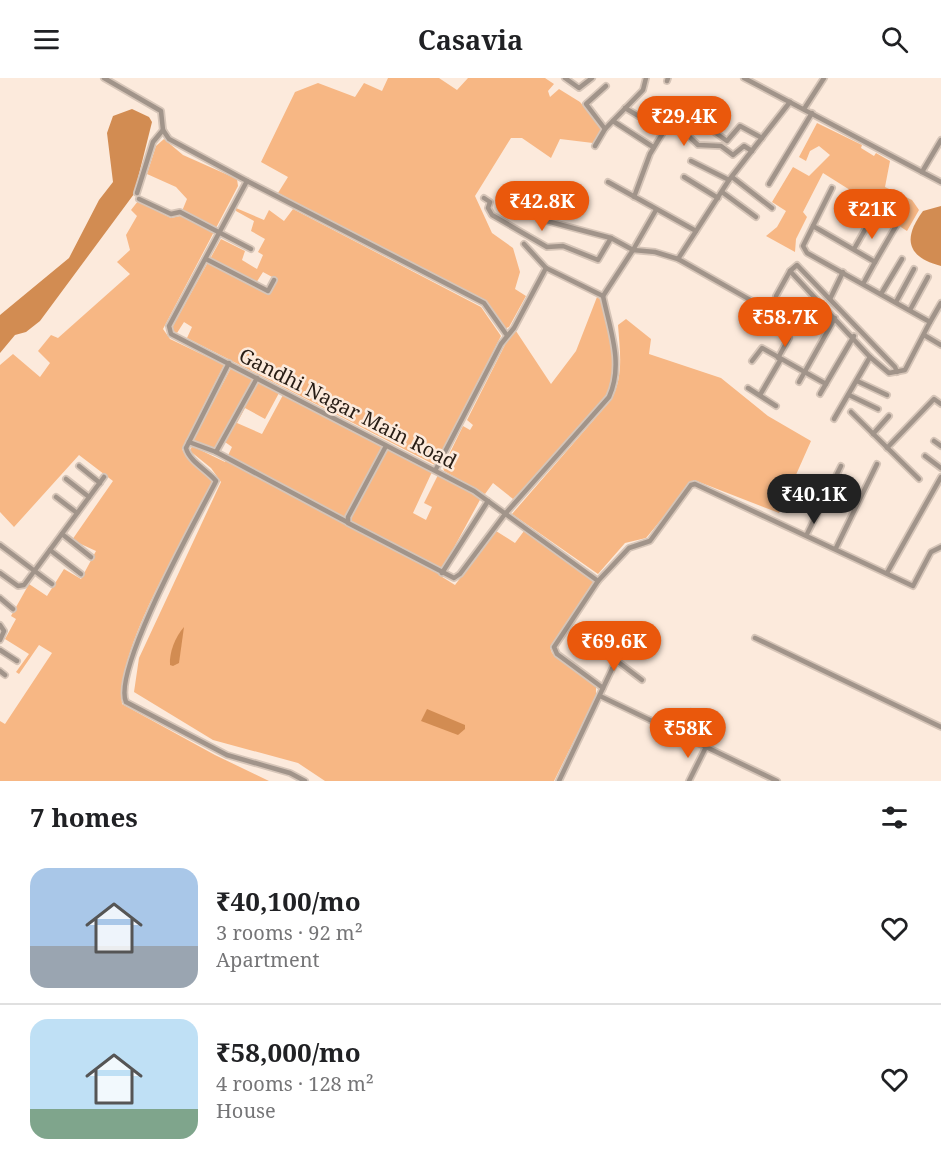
<!DOCTYPE html>
<meta charset="utf-8">
<style>
body{margin:0;font-family:"Noto Serif",serif;background:#f2f2f2;color:#202124;height:100vh;display:flex;flex-direction:column;font-size:22px;white-space:nowrap}
*{box-sizing:border-box;margin:0}
p{font-size:20px;color:#757577}
.icon{flex:none;width:33px;height:33px;fill:none;stroke:currentColor;stroke-width:2;stroke-linecap:round;stroke-linejoin:round}
.map{position:relative;height:703px;overflow:hidden}
.side{display:flex;flex-direction:column;background:#fff;flex:1}
.side>*{flex:none}
.price{position:absolute;translate:-50% -51px;padding:0 14px;border-radius:21px;background:#ea580c;color:#fff;font-size:20px;line-height:39px;filter:drop-shadow(0 2px 3px #0008)}
.price::after{content:'';position:absolute;left:50%;top:36px;width:18px;height:14px;margin-left:-9px;background:inherit;clip-path:polygon(0 0,100% 0,50% 100%)}
.price.on{background:#222;color:#fff}
ul{padding:0;list-style:none}
li{display:flex;align-items:center;gap:18px;height:150px;padding:0 30px}
li+li{border-top:2px solid #e0e0e0}
li span{display:grid;place-items:center;flex:none;width:168px;height:120px;border-radius:18px;color:#555}
li>.icon{margin-inline-start:auto}
span .icon{width:72px;height:72px;fill:#fffc;stroke-width:1}
li b{font-size:26px}
h2{display:flex;justify-content:space-between;align-items:center;height:72px;padding:0 30px;font-size:26px}
header{display:flex;justify-content:space-between;align-items:center;height:78px;padding:0 30px;background:#fff;font-size:27px;font-weight:700}
.map>svg:first-child{display:block}
.green{fill:#f7b784}
.water{fill:#d28c52}
.lines{fill:none;stroke-linecap:round;stroke-linejoin:round}
.minor-casing{stroke:#d6c5b8;stroke-width:8}
.minor{stroke:#a1948a;stroke-width:4.5}
.labels{text-anchor:middle;dominant-baseline:central;stroke-width:5;stroke-linejoin:round;paint-order:stroke}
.street-label{font-size:20px;fill:#281d15;stroke:#fceadc}
</style>
<header><svg class="icon" aria-label="menu" viewBox="0 0 24 24"><path d="M4 6h16M4 12h16M4 18h16"/></svg>Casavia<svg class="icon" aria-label="search" viewBox="0 0 24 24"><circle cx="10" cy="10" r="6"/><path d="M15 15l6 6"/></svg></header>
<div class="map">
<svg width="941" height="703" viewBox="0 0 941 703">
<rect width="100%" height="100%" fill="#fceadc"/>
<!-- green -->
<g class="green">
<path d="M388,0H439L457,12L468,0H545L554,6L548,13L550,19L559,11L580,24L602,51L593,65L560,61L551,80L522,60H511L475,118L492,155L513,170L520,194L515,211L526,218L509,249L504,251L482,221L278,115L288,99L261,84L295,14L318,5L355,19L364,5L382,13Z"/>
<path d="M817,45L862,67L861,70L874,78L876,75L890,83L885,109L912,122L919,132L907,153L884,138L880,143L847,126L850,112L823,95L803,134L807,139L796,161L795,174L766,158L777,149L786,133L772,124L793,89L809,98L830,77L819,68L810,73L806,83L799,79Z"/>
<path d="M164,61L183,77L237,101L238,108L163,251L170,261L224,287L182,371C189,386 207,390 213,404C186,460 117,566 122,626L215,677L269,703H0V643L5,646L52,575L39,567L19,596L16,594L29,576L5,561L16,541L11,538L29,506L47,518L64,491L81,501L96,473L72,462L113,403L79,377L14,449L0,434V287L13,276L40,299L50,285L38,273L51,257L58,260L130,196L117,184L130,172L126,157L137,138L131,132L138,123L171,140L180,138L187,121L176,109L147,96L156,68Z"/>
<path d="M236,130L264,142L269,132L284,143L293,131L481,229L501,258L435,387L187,260L192,249L184,244L177,255L173,253V248L208,184L265,213L274,200L263,194L256,205L210,181L221,161L245,173L242,182L257,191L263,177L258,174L265,161L251,153L254,143L236,133Z"/>
<path d="M597,219L602,223C606,243 618,286 613,305C607,331 535,398 513,421L493,405L485,416L444,393L443,389L463,348L470,352L473,347L467,342L509,259L516,253L551,306L576,273Z"/>
<path d="M626,241L651,261L649,276L721,300L768,338L811,363L779,435L694,402L646,460L625,465L598,496L512,436L611,322C624,298 620,274 618,247Z"/>
<path d="M231,290L279,315L265,341L245,330L237,345L262,356L283,317L432,394L413,435L426,442L432,429L424,425L438,397L481,420L439,497L455,507L496,453L515,465L524,453L594,504L550,569L552,575L596,609V618L554,703H325L298,685L213,662L134,614L139,580L221,404L211,390L190,373L192,368L225,384L232,369L225,364L220,373L193,362Z"/>
</g>
<!-- water -->
<g class="water">
<path d="M132,31L149,39L152,44L134,116L40,243L26,254L15,257L0,275V237L69,180L99,122L113,104L107,55L113,38Z"/>
<path d="M941,128V188C906,179 903,160 923,133Z"/>
<path d="M184,549L179,585L173,588L170,587C169,575 175,559 184,549Z"/>
<path d="M427,631L465,647V651L458,657L421,643Z"/>
</g>
<g class="lines">
<defs>
<g id="minor">
<path d="M104,0L161,33L163,52L169,61L247,103L169,248L171,256L474,413L598,503L554,569L557,576L603,610L559,703"/>
<path d="M565,0L579,10L592,0"/>
<path d="M744,0L941,104"/>
<path d="M667,3L668,0"/>
<path d="M625,30L664,53L650,76L634,119"/>
<path d="M804,31L824,0"/>
<path d="M613,43L653,69"/>
<path d="M605,51L586,26L606,8"/>
<path d="M595,68L605,51L643,12L646,0"/>
<path d="M752,73L744,68L733,77L721,68L698,67L679,49L676,43L684,32L727,63L740,48L762,60"/>
<path d="M691,83L729,102"/>
<path d="M922,94L941,62"/>
<path d="M684,99L718,120"/>
<path d="M732,99L772,130"/>
<path d="M247,103L484,225L506,256"/>
<path d="M608,104L696,153"/>
<path d="M769,106L812,35"/>
<path d="M722,114L756,139"/>
<path d="M137,115L153,64L163,52"/>
<path d="M484,120L490,124L488,130L492,137L547,169L563,168L598,182L611,160"/>
<path d="M139,121L171,136L180,134L251,171"/>
<path d="M539,141L611,160L633,172L656,132"/>
<path d="M813,148L832,110"/>
<path d="M524,166L546,190L603,218L633,172L655,174L678,181L775,236L779,243"/>
<path d="M854,171L870,143"/>
<path d="M206,181L268,213L274,202"/>
<path d="M678,181L729,102L790,24"/>
<path d="M875,184L896,148"/>
<path d="M790,193L870,279L889,295L905,292L930,244"/>
<path d="M863,206L875,184L813,148L803,168L807,175L930,244L941,225"/>
<path d="M881,216L902,181"/>
<path d="M776,218L790,193L797,187L895,289L897,294"/>
<path d="M830,221L843,194"/>
<path d="M896,224L914,191"/>
<path d="M910,232L928,199"/>
<path d="M924,257L941,267"/>
<path d="M778,280L789,260"/>
<path d="M752,283L762,270L826,306"/>
<path d="M229,285L186,370C189,383 207,392 216,403L214,407C196,442 112,592 126,624L227,677L290,695L305,703"/>
<path d="M857,303L887,317"/>
<path d="M799,304L835,240"/>
<path d="M748,310L776,328"/>
<path d="M820,316L854,258"/>
<path d="M760,317L781,281"/>
<path d="M849,317L878,331"/>
<path d="M851,334L919,401"/>
<path d="M834,341L870,279"/>
<path d="M873,356L889,338"/>
<path d="M934,363L941,368"/>
<path d="M189,364L216,374L347,444"/>
<path d="M386,368L348,439V445L454,500L460,496L505,436L609,319C624,286 610,252 603,218"/>
<path d="M887,370L934,321L941,326"/>
<path d="M216,374L257,300"/>
<path d="M925,378L941,390"/>
<path d="M79,388L100,405"/>
<path d="M436,391L501,266L514,250L546,190"/>
<path d="M66,401L89,419"/>
<path d="M56,419L77,435"/>
<path d="M62,456L91,479"/>
<path d="M807,456L841,388"/>
<path d="M0,467L52,506"/>
<path d="M836,470L877,386"/>
<path d="M50,472L81,496"/>
<path d="M0,495L18,508L24,507L104,399"/>
<path d="M442,495L488,423"/>
<path d="M887,495L941,399"/>
<path d="M598,503L629,470L650,463L691,407L695,406L913,508L931,474L941,469"/>
<path d="M0,520L13,531"/>
<path d="M0,547L4,553L0,562"/>
<path d="M601,554L622,570L603,610"/>
<path d="M755,560L941,649"/>
<path d="M0,572L17,583"/>
<path d="M595,572L617,583L642,602"/>
<path d="M0,593L5,597"/>
<path d="M600,618L777,703"/>
<path d="M679,656L691,634"/>
<path d="M689,703L706,669"/>
</g>
</defs>
<!-- minor casing -->
<use href="#minor" class="minor-casing"/>
<!-- minor -->
<use href="#minor" class="minor"/>
</g>
<g class="labels">
<!-- street labels -->
<g class="street-label">
<text transform="translate(348 330) rotate(27)">Gandhi Nagar Main Road</text>
</g>
</g>
</svg>
<b class="price" style="left:684px;top:69px">₹29.4K</b>
<b class="price" style="left:542px;top:154px">₹42.8K</b>
<b class="price" style="left:872px;top:162px">₹21K</b>
<b class="price" style="left:785px;top:270px">₹58.7K</b>
<b class="price on" style="left:814px;top:447px">₹40.1K</b>
<b class="price" style="left:614px;top:594px">₹69.6K</b>
<b class="price" style="left:688px;top:681px">₹58K</b>
</div>
<section class="side">
<h2>7 homes<svg class="icon" aria-label="filters" viewBox="0 0 24 24"><path d="M4 7h16M4 17h16"/><circle cx="9" cy="7" r="2"/><circle cx="15" cy="17" r="2"/></svg></h2>
<ul>
<li><span style="background:linear-gradient(#a9c7e8 65%,#9aa5b1 0)"><svg class="icon" aria-label="home" viewBox="0 0 24 24"><path d="M3 11l9-7 9 7M6 9v11h12V9"/></svg></span><div><b>₹40,100/mo</b><p>3 rooms · 92 m²</p><p>Apartment</p></div><svg class="icon" aria-label="heart" viewBox="0 0 24 24"><path d="M12 20l-8-8c-3-5 5-10 8-4 3-6 11-1 8 4z"/></svg></li>
<li><span style="background:linear-gradient(#bfe0f5 75%,#7fa58c 0)"><svg class="icon" aria-label="home" viewBox="0 0 24 24"><path d="M3 11l9-7 9 7M6 9v11h12V9"/></svg></span><div><b>₹58,000/mo</b><p>4 rooms · 128 m²</p><p>House</p></div><svg class="icon" aria-label="heart" viewBox="0 0 24 24"><path d="M12 20l-8-8c-3-5 5-10 8-4 3-6 11-1 8 4z"/></svg></li>
</ul>
</section>
